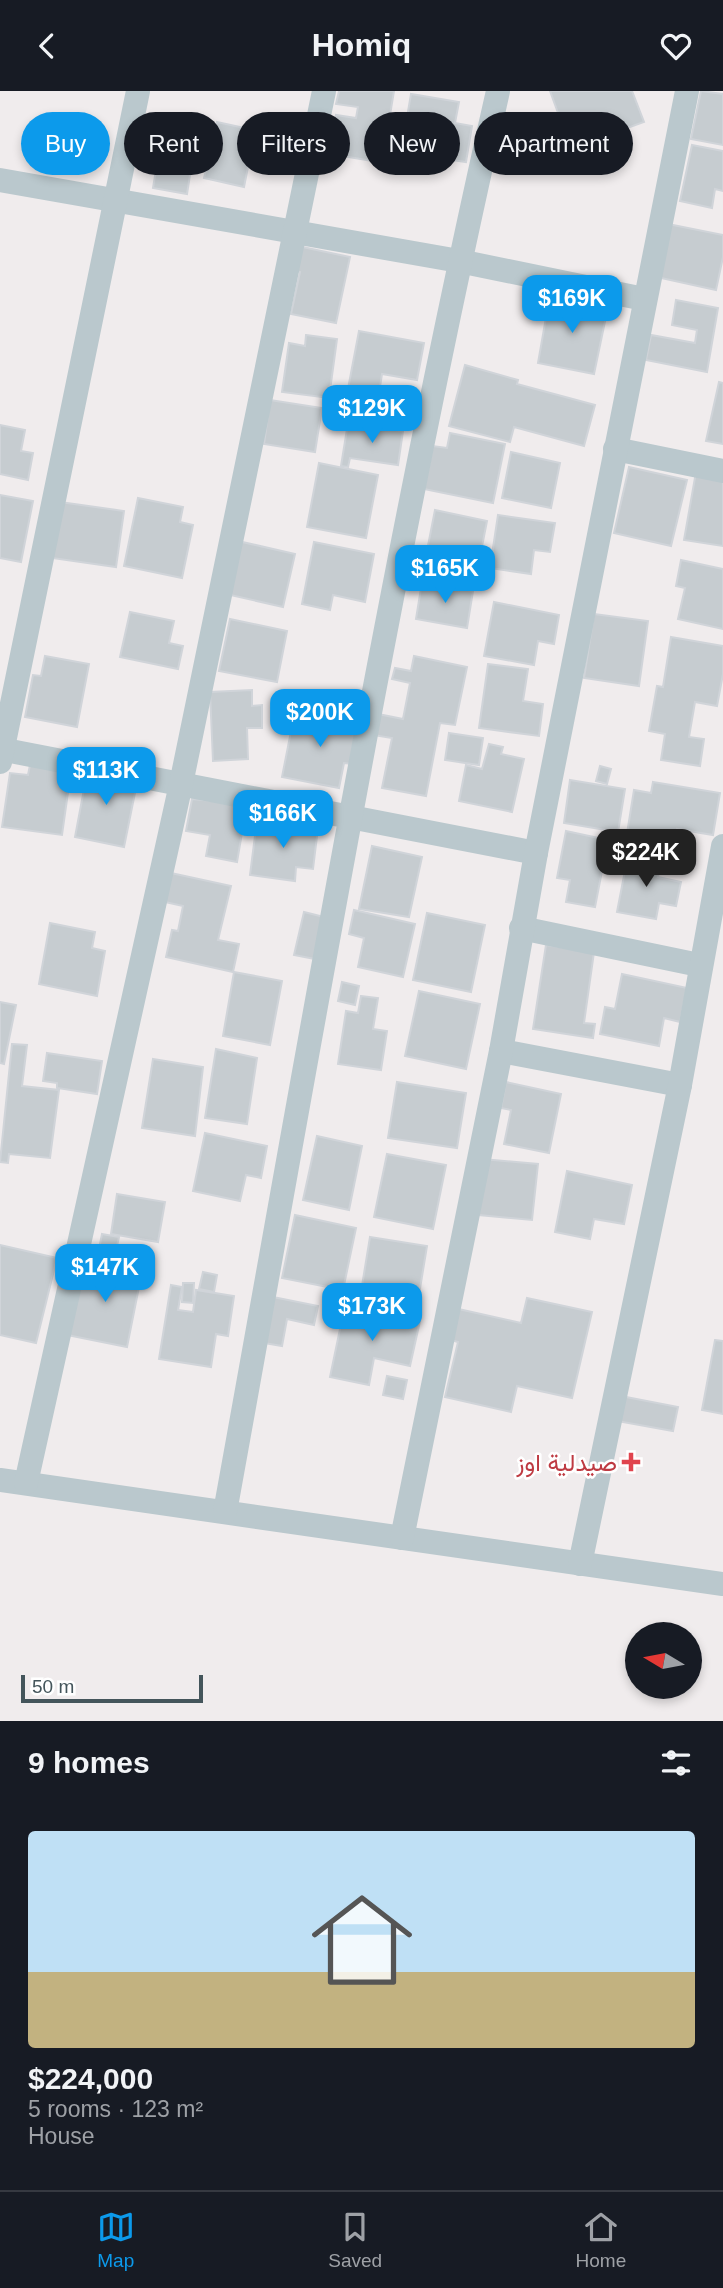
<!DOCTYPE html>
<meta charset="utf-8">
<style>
body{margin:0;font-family:Helvetica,Vazirmatn,sans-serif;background:#242831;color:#f1f3f6;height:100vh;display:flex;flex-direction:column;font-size:26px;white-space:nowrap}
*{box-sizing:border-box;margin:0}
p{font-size:23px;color:#9ea1a6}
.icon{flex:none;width:38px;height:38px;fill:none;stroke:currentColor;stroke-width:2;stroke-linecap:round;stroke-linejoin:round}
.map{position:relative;height:1630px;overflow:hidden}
.sheet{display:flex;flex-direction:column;background:#171b24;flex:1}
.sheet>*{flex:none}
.hud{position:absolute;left:21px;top:21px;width:682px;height:63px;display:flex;gap:14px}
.needle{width:46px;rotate:280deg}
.controls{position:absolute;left:625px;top:1531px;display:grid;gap:14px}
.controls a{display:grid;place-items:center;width:77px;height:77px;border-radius:50%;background:#171b24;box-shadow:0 4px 10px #0003;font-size:35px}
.scale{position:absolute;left:21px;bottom:18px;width:182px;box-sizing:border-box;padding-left:7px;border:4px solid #44555b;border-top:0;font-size:19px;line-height:24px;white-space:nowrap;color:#44555b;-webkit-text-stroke:5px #fff;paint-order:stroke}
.price{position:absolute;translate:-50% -60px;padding:0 16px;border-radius:14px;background:#0c9aeb;color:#fff;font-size:23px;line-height:46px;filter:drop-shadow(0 2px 4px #0008)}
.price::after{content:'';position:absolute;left:50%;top:42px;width:21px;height:16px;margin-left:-10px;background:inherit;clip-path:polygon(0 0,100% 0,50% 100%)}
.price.on{background:#222;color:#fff}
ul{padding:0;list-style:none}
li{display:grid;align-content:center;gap:14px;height:371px;padding:0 28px}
li span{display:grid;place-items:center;height:217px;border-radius:7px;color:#555}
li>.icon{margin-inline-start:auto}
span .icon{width:126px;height:126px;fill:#fffc;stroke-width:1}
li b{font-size:30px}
h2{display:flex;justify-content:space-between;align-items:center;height:84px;padding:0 28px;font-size:30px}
.pill{padding:0 24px;border-radius:32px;background:#171b24;box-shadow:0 4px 10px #0003;font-size:24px;line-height:63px}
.pill.on{background:#0c9aeb;color:#fff}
header{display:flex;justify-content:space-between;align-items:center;height:91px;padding:0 28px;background:#171b24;font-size:32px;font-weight:700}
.dock{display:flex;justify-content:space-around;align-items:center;height:98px;border-top:2px solid #363941;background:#171b24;font-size:19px;color:#9ea1a6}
.dock a{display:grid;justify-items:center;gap:4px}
.dock .on{color:#0c9aeb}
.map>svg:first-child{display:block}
.building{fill:#c6ccd0;stroke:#d0d4d9;stroke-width:2}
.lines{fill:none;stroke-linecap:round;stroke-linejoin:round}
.minor{stroke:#bac8cd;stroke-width:24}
.health-dot{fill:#e0444e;stroke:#fff;stroke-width:2.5}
.labels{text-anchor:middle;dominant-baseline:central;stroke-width:5;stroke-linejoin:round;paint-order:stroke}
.health-label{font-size:24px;fill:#be3a42;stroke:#fff;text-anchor:end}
</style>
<header><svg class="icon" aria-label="back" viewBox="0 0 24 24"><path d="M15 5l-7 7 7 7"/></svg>Homiq<svg class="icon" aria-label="heart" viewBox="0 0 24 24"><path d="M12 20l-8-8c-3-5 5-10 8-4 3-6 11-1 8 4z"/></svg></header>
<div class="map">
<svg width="723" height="1630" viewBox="0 0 723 1630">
<rect width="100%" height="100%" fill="#f0eced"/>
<!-- building -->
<g class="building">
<path d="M339,0H394L386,48L403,50L411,3L459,11L455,32L472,35L466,71L412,63L409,76L330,63L336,24L356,27L358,16L336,13Z"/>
<path d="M550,0H632L644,31L616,41L621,54L576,71Z"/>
<path d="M701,0L723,3V54L691,48Z"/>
<path d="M541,27L557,32L546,66L531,61Z"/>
<path d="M217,31L281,45L272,82L248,76L244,96L204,87Z"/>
<path d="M147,40L167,46L164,58L144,53Z"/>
<path d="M171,42L196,46L187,103L153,97L156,79L146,78L148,62L167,65Z"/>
<path d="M692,54L723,60V100L715,98L712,117L680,110Z"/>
<path d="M663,132L723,144V166L716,199L652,185Z"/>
<path d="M293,154L350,166L336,232L291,223L300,181L288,179Z"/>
<path d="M550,204L608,216L594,283L538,272Z"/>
<path d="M676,209L718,217L707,281L646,269L651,244L695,252L697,239L672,234Z"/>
<path d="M359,240L424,252L417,289L382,283L378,309L347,303Z"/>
<path d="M306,244L337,248L329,307L282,301L289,252L305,255Z"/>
<path d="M465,274L518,289L517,293L595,314L584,355L514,336L510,351L449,335Z"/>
<path d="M719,291L723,292V353L706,350Z"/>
<path d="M270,309L322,317L315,361L264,353Z"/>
<path d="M348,332L403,340L398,374L350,367L348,376L341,375Z"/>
<path d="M0,334L25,339L21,360L33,362L28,389L0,383Z"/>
<path d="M450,342L505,353L493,412L424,398L433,355L447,357Z"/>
<path d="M511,361L560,372L551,417L502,407Z"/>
<path d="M319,372L378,384L366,447L307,436Z"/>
<path d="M629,376L687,389L671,455L614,442Z"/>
<path d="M696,381L723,386V455L684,449Z"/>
<path d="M0,404L33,410L21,471L0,467Z"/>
<path d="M138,407L183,416L180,431L193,434L182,487L124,475Z"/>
<path d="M60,411L124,420L116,476L52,467Z"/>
<path d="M435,419L487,430L476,486L424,475Z"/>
<path d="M498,424L555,432L550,461L534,459L531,483L490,477Z"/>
<path d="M238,450L295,463L283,516L226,503Z"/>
<path d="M314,451L374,463L365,511L333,504L330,519L302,513Z"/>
<path d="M681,469L723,478V538L678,528L685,497L676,495Z"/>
<path d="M422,491L473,500L467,537L416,528Z"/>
<path d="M494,511L559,524L554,553L538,550L534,574L484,565Z"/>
<path d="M130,521L174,530L169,552L183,555L178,578L120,566Z"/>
<path d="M594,523L648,530L639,595L584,587Z"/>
<path d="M230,528L287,540L277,591L219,580Z"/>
<path d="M671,546L723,555V583L717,615L695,611L689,646L704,648L700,675L661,669L665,643L649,640L657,595L663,596Z"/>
<path d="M45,565L89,573L77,636L25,626L33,584L41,585Z"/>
<path d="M414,565L467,576L455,634L440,632L426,705L382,697L392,647L373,644L378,623L403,628L410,592L392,588L395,577L411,580Z"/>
<path d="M488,573L528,578L523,610L543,613L539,645L479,637Z"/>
<path d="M252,599V615L262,614V637H247L248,668L213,670L210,601Z"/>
<path d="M295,620L360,633L352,673L344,672L339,697L282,686Z"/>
<path d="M449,642L483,647L479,674L445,669Z"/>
<path d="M489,653L503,656L501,663L524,668L512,721L459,710L466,674L482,678Z"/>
<path d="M30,674L71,680L62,744L2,736L10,682L28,684Z"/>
<path d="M600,675L611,678L607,693L596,690Z"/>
<path d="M88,677L138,687L124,756L75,746Z"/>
<path d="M570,689L625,698L618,741L564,732Z"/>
<path d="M653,691L720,702L713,744L677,738L674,755L649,750L647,759L625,755L634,699L651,702Z"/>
<path d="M192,708L247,713L237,771L206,765L210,744L186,740Z"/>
<path d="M257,729L318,737L313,778L296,776L295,790L250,784Z"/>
<path d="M566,740L608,749L595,816L566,811L570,789L557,787Z"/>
<path d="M372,755L422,766L409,826L359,818Z"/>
<path d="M628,764L661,770L658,786L681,791L676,815L659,812L656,828L617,821Z"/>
<path d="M171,782L231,795L218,849L239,853L233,881L166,866L172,839L178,840L183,815L165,811Z"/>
<path d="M354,819L415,833L403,886L358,876L364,847L349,843Z"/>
<path d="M304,821L324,826L315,868L294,864Z"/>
<path d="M427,822L485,834L471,901L413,889Z"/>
<path d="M50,832L95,841L92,857L105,860L97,905L39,893Z"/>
<path d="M546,854L594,861L584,932L595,933L593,947L533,938Z"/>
<path d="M234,881L282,890L270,954L223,945Z"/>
<path d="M622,883L687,897L680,931L664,927L659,955L600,943L605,916L615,918Z"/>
<path d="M342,891L359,895L355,914L338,910Z"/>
<path d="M419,900L480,913L466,978L405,965Z"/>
<path d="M361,905L378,907L373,938L387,940L381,979L338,973L346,920L358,922Z"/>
<path d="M0,911L16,914L4,973L0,972Z"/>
<path d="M12,953L27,954L22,995L59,999L50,1067L9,1063L8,1072L0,1071Z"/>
<path d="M216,958L257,967L247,1033L205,1027Z"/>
<path d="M47,962L102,970L97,1003L57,997V992L43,990Z"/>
<path d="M153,968L203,976L195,1045L142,1037Z"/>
<path d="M397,991L466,1002L457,1057L388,1047Z"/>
<path d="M506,991L561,1003L549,1062L504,1053L511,1019L501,1017Z"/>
<path d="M205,1042L267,1055L261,1087L246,1084L240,1110L193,1100Z"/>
<path d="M317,1045L362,1055L349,1119L303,1109Z"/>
<path d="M387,1063L446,1074L433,1138L374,1126Z"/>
<path d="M482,1068L538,1073L532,1129L479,1124Z"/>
<path d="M567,1080L632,1094L624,1133L594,1128L590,1148L555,1141Z"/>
<path d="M117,1103L165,1111L158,1151L111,1143Z"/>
<path d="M295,1124L356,1137L343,1199L282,1187Z"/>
<path d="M102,1143L119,1146L117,1155L141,1160L138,1171L98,1163Z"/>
<path d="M370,1146L427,1155L417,1216L360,1207Z"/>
<path d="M0,1154L57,1167L36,1252L0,1244Z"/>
<path d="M83,1169L142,1181L127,1256L67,1244Z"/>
<path d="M203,1181L217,1184L214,1201L199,1198Z"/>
<path d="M183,1192H194L193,1212L182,1211Z"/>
<path d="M171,1194L182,1196L178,1219L193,1221L196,1199L234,1205L228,1245L216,1243L211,1276L159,1268Z"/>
<path d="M273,1206L318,1215L314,1234L287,1228L282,1255L264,1252Z"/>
<path d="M527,1207L592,1221L572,1307L517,1295L511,1321L445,1306L458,1251L447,1248L454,1217L521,1232Z"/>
<path d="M345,1214L420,1230L410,1275L374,1267L369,1294L330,1286Z"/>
<path d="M715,1249L723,1250V1323L702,1319Z"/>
<path d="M387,1285L407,1289L403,1308L383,1304Z"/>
<path d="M621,1305L678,1316L673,1340L617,1330Z"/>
</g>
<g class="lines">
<!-- minor -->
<g class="minor">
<path d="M0,89L459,170L644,208"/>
<path d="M615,358L723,380"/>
<path d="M0,658L536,762"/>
<path d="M0,671L138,0"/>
<path d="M521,837L699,874"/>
<path d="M501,960L680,994"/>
<path d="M0,1389L723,1493"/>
<path d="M26,1392L181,693L324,0"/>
<path d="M225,1421C311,947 391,470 498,0"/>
<path d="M402,1447L501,960L536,762L687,0"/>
<path d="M580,1473L680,994L723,755"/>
</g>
</g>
<!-- markers -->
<path class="health-dot" d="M627.5 1360.5h7v7h7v7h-7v7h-7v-7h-7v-7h7z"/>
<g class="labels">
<!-- health labels -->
<g class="health-label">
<text x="617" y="1371">صيدلية اوز</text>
</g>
</g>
</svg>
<div class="controls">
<a><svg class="needle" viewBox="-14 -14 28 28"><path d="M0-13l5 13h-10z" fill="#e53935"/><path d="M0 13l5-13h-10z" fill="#9ea1a6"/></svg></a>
</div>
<div class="scale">50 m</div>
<b class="price" style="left:572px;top:244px">$169K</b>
<b class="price" style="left:372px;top:354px">$129K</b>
<b class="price" style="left:445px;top:514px">$165K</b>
<b class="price" style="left:320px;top:658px">$200K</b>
<b class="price" style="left:106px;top:716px">$113K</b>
<b class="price" style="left:283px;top:759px">$166K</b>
<b class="price on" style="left:646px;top:798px">$224K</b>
<b class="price" style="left:105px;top:1213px">$147K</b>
<b class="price" style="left:372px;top:1252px">$173K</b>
<div class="hud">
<a class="pill on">Buy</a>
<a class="pill">Rent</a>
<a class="pill">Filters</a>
<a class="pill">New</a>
<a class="pill">Apartment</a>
</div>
</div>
<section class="sheet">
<h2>9 homes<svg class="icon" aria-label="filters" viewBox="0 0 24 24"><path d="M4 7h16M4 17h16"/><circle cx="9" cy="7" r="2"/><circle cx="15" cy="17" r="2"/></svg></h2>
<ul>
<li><span style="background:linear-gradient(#bfe0f5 65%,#c2b280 0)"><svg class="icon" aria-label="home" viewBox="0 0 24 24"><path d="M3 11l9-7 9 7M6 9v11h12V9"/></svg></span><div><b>$224,000</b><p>5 rooms · 123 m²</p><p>House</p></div></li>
</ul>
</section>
<nav class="dock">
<a class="on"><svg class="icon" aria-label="map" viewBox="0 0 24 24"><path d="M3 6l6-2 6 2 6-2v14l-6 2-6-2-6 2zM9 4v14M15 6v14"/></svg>Map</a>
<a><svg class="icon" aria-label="saved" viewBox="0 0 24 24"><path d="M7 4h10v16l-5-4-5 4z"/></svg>Saved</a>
<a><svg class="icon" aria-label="home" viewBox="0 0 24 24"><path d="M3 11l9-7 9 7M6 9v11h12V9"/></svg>Home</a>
</nav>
